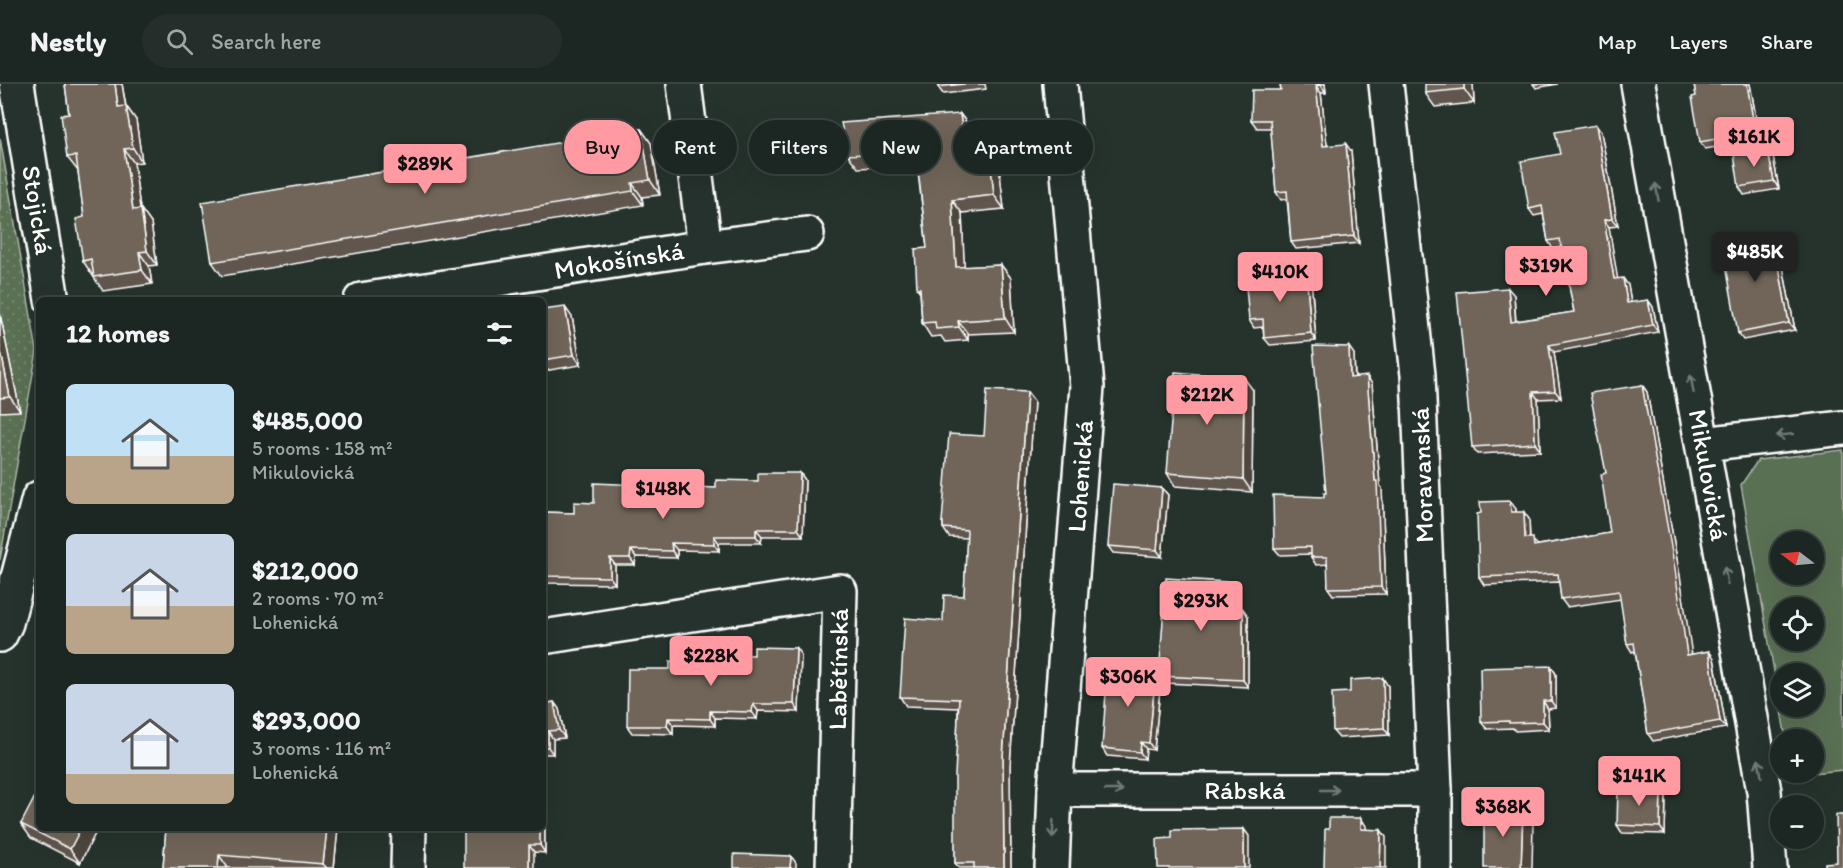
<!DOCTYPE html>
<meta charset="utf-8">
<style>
body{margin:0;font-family:Itim,sans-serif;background:#252e2a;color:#f1f3f6;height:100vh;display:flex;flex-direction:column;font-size:22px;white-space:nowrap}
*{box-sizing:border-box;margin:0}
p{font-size:20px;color:#a0a5a5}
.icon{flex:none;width:33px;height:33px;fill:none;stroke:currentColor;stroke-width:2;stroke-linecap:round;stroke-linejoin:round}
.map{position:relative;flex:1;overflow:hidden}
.details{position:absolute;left:36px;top:213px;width:510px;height:534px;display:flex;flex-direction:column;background:#1c2622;border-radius:9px;box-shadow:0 6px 24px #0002,0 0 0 2px #3a4340}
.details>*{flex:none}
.top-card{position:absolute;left:564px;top:36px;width:570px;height:54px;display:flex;gap:12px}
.needle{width:39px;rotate:286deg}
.controls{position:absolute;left:1770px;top:447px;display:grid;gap:12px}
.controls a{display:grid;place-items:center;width:54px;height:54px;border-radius:50%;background:#1c2622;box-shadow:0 6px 24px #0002,0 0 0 2px #3a4340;font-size:30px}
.price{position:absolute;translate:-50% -51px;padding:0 14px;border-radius:6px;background:#ff9aa2;color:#111;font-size:20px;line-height:39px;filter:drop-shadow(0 2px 3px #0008)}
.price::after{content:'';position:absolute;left:50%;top:36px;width:18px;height:14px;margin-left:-9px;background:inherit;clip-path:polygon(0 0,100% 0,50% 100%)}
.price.active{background:#222;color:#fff}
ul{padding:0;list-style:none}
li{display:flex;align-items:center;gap:18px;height:150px;padding:0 30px}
li span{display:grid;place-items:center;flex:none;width:168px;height:120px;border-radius:9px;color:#555}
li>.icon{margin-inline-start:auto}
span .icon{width:72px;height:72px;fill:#fffc;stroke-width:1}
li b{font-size:26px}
h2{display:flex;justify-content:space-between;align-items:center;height:72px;padding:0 30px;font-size:26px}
.tag{padding:0 21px;border-radius:27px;background:#1c2622;box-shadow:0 6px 24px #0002,0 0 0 2px #3a4340;font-size:21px;line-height:54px}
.tag.active{background:#ff9aa2;color:#111}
header{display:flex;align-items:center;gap:36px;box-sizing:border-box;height:84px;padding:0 30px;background:#1c2622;border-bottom:2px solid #3a4340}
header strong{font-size:28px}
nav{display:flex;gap:33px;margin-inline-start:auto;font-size:21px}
.search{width:420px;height:54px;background:#252e2a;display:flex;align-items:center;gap:15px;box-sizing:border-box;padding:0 21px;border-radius:33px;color:#a0a5a5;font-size:22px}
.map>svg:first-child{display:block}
.grass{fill:url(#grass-dots);stroke:#acb7a9;stroke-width:1.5}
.green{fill:#5a6f53;stroke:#acb7a9;stroke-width:1.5;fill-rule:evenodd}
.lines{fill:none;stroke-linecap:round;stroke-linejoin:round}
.minor-casing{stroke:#fff;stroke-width:38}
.minor{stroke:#26332d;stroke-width:33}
.wall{fill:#60574d;stroke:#fff;stroke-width:1.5}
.shaded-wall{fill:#4e473e;stroke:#fff;stroke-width:1.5}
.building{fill:#706559;stroke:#fff;stroke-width:1.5}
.oneway{stroke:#727a76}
.labels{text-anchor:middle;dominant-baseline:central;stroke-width:5;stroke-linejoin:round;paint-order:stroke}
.street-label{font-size:26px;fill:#fff;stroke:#26332d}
</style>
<header>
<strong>Nestly</strong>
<div class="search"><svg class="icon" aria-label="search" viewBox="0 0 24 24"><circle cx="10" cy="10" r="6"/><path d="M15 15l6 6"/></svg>Search here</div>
<nav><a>Map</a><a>Layers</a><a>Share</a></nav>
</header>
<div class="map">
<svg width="1843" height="784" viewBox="0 0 1843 784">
<defs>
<pattern id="grass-dots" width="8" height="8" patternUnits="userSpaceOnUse" patternTransform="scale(1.5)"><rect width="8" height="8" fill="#5a6f53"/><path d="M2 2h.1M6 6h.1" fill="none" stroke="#73856d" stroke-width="1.8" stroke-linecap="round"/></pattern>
</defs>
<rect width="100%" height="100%" fill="#26332d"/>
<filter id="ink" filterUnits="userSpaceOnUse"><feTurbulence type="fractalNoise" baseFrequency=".0167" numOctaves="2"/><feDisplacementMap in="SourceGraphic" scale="12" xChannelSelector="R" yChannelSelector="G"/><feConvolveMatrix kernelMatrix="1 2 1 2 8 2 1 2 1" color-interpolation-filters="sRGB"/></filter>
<g filter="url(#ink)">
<!-- grass -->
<path class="grass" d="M0,54L37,267L0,476Z"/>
<!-- green -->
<path class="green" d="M1843,366V686L1791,691L1790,689L1814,688V656L1786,655L1741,401L1758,376ZM1780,458H1814V490H1780ZM1780,524H1814V556H1780ZM1780,590H1814V622H1780Z"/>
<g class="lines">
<defs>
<g id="minor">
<path d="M17,0L52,216"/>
<path d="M684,0L705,163"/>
<path d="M1386,0L1418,291L1435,706V784"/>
<path d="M1638,0L1764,707L1770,784"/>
<path d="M361,216L705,163L807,150"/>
<path d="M1703,360L1843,344"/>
<path d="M0,551L6,539L39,414"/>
<path d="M543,553L840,507L833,784"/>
<path d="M1055,706H1435"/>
<path d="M408,784L409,744"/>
<path d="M1052,784L1055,706L1087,303L1060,0"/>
</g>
</defs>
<!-- minor casing -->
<use href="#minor" class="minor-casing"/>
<!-- minor -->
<use href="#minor" class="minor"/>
</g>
<!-- wall -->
<g class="wall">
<path d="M65,0H122L126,22L136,36L142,78L134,79L140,125L151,139L157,181L149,182L152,200L103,207L83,177L84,133L78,87L67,73L69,30Z"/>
<path d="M938,0H985L986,5L943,10L938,3Z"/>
<path d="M1280,0H1325L1326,9H1321L1327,61L1351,67L1359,159L1296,165L1291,158L1287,115L1281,116L1276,108L1271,44H1257L1251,36L1281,6Z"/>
<path d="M1473,0L1474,19L1435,23L1425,9Z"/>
<path d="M1533,0H1558L1536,4Z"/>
<path d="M1694,0H1750L1760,56L1705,65L1700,58L1696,12Z"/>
<path d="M960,30L970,43L972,61L988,59L998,73L1004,125L962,129L964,183L1001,181L1011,194L1014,248L968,250V256L945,258L941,252L931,253L922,239L920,208L917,204L927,164L917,81L858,84L848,71Z"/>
<path d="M641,45L651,59L660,111L642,113L643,121L222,192L212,178Z"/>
<path d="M1601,48L1618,142L1609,143L1617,195L1628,201L1631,219L1648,216L1653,223L1658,248L1554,268L1561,314L1538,315L1540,367L1477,370L1472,363L1514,211L1516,237L1574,228L1562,163L1553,165L1548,157L1543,130L1534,132L1529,125L1560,70Z"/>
<path d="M1767,64L1773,72L1779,105L1744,111L1739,103Z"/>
<path d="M1778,157L1795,246L1743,256L1738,249Z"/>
<path d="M1306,187L1311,194L1316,257L1270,261L1264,254L1263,243L1254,244L1249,236Z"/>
<path d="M543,226L572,233L581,281L543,287Z"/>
<path d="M0,230L20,327L0,328Z"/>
<path d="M1354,270L1355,293L1372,300L1380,402L1382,404L1386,510L1333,511L1328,504V480L1316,481L1311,473V470L1280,471L1274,464L1324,413L1326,409Z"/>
<path d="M1642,301L1647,308L1680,492L1691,570L1714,574L1726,644L1653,657L1648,650L1635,567L1632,568L1627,560L1621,515L1567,523L1561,515L1559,498L1484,501L1479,493L1481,429L1516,425V428L1529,435L1530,454L1538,461L1610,449L1606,389Z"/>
<path d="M1253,306L1252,408L1175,402L1167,389Z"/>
<path d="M1027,308L1034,317L1010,682L1011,784H959L955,779L958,624L906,622L900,613L943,537L964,512L967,454L949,453L943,444V440L942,438L984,352Z"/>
<path d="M800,389L805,396L803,452H762L761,459H719V467L677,466V474L636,473L635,481H615V500L543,499V428L574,429L594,419L716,404L758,397Z"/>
<path d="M1162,404L1168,411L1162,473L1113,469L1108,462Z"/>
<path d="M1232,506L1231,524L1248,532V603L1164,599L1161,595L1154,666L1146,665L1145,675L1107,672L1102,664L1156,585L1159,589Z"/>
<path d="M754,571H801L799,628L758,627L757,635L715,634V642L673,641V650L632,649L627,642L670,585Z"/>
<path d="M1551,582L1556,590V624L1548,625L1549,645L1515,647L1513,644L1487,645L1481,638Z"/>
<path d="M1388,602L1389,651L1339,654L1333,647L1350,608Z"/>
<path d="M554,618L559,625L565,654L553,655V670H544L545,769L534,768L464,784L543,744V620Z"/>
<path d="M1666,711L1665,750L1622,749L1617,741Z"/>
<path d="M21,740L98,744L80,779L31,754Z"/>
<path d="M166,744H338L334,784H163Z"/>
</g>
<!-- shaded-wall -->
<g class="shaded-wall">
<path d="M115,0H122L128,37L118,23Z"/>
<path d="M1321,0H1325L1326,9L1321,1Z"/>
<path d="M1464,0H1473L1474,19L1464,5Z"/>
<path d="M1747,0H1750L1760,56L1755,48Z"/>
<path d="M1316,2L1321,9L1328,69L1323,62Z"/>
<path d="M126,22L136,36L142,78L133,64Z"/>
<path d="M960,30L970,43L973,75L964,62Z"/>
<path d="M1596,41L1601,48L1618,142L1612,135Z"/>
<path d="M641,45L651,59L660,111L650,96Z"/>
<path d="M988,59L998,73L1004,125L994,111Z"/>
<path d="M1346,60L1351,67L1359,159L1354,152Z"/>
<path d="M1767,64L1773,72L1779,105L1774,97Z"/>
<path d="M124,65L134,79L142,140L133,126Z"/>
<path d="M632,99L642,113L643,121L633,107Z"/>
<path d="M952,116L962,129L965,197L956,183Z"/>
<path d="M141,125L151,139L157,181L147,167Z"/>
<path d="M1604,136L1609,143L1619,203L1614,195Z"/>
<path d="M1773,150L1778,157L1795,246L1789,239Z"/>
<path d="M139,168L149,182L152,200L142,186Z"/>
<path d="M1001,181L1011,194L1014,248L1005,234Z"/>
<path d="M1306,187L1311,194L1316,257L1311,249Z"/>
<path d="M1623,194L1628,201L1632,226L1627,219Z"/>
<path d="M1508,204L1514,211L1516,245L1511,238Z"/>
<path d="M1648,216L1653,223L1658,248L1653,241Z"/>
<path d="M565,223L572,233L581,281L574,271Z"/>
<path d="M0,230L20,327L10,313L0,263Z"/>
<path d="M958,237L968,250V256L959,243Z"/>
<path d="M1549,261L1554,268L1561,314L1555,307Z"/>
<path d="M1349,263L1354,270L1355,301L1350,294Z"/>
<path d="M1367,292L1372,300L1380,402L1382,404L1386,510L1381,503L1375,397Z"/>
<path d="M1244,294L1253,306L1252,408L1243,395Z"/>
<path d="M1642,301L1647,308L1680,492L1693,578L1687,571Z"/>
<path d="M1027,308L1034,317L1010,682L1011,784H1004L1003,673Z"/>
<path d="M1533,308L1538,315L1540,367L1535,359Z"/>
<path d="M800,389L805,396L803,452L798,445Z"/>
<path d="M1162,404L1168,411L1162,473L1157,466Z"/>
<path d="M1510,417L1516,425V435L1511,428Z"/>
<path d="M1524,428L1529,435L1530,462L1525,454Z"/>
<path d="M756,445L762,452L761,459L756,452Z"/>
<path d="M714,452L719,459V467L714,460Z"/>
<path d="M671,459L677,466V474L672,467Z"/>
<path d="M631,466L636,473L635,481L630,474Z"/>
<path d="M610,474L615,481V500L610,493Z"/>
<path d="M1227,498L1232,506L1231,531L1226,524Z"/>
<path d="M1243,525L1248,532V603L1243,596Z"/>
<path d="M796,564L801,571L799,628L794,620Z"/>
<path d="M1709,567L1714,574L1726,644L1720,637Z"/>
<path d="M1551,582L1556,590V624L1551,617Z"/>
<path d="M1156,585L1161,592H1159L1161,595L1154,666L1149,659Z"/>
<path d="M1383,594L1388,602L1389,651L1384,644Z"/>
<path d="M1543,617L1548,625L1549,645L1543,638Z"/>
<path d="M554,618L559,625L565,654L559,646Z"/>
<path d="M753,620L758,627L757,635L752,628Z"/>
<path d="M710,627L715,634V642L710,635Z"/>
<path d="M668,634L673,641V650L667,642Z"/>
<path d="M548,647L553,655V670L548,663Z"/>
<path d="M1141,658L1146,665L1145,675L1140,668Z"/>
<path d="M543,668L544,670L545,769L540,761V744H543Z"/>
<path d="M1661,704L1666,711L1665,750L1660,743Z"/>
<path d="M1523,725L1533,739L1532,784H1521Z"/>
<path d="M1361,734L1366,742V753L1361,745Z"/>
<path d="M81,744H98L80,779L70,765Z"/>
<path d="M327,744H338L334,784H327L323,780Z"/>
<path d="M1244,745L1249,752V784H1244Z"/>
<path d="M1381,746L1386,753V784H1380Z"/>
<path d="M529,761L534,768V784H529Z"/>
<path d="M219,771L228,784H218Z"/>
<path d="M791,772L796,779V784H790Z"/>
</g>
<!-- building -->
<g class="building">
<path d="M65,0H115L118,23L126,22L133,64L124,65L133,126L141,125L147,167L139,168L142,186L94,193L91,175L83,177L76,135L84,133L76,72L67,73L61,31L69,30Z"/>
<path d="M938,0H964L938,3Z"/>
<path d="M1280,0H1321V1L1316,2L1323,62L1346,60L1354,152L1291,158L1287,107L1276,108L1270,36H1251L1252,6H1281Z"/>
<path d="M1425,0H1464V5L1425,9Z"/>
<path d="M1694,0H1747L1755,48L1700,58L1692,13L1696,12Z"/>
<path d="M960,30L964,62L988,59L994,111L952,116L956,183L1001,181L1005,234L958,237L959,243L936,245L935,238L922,239L920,204H917L915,165L927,164L916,67L848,71L841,39Z"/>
<path d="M1596,41L1612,135L1604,136L1614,195L1623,194L1627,219L1648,216L1653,241L1549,261L1555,307L1533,308L1535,359L1472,363L1457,208L1508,204L1511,238L1574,228L1560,155L1548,157L1542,122L1529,125L1521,77L1560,70L1555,48Z"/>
<path d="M641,45L650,96L632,99L633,107L212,178L202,118Z"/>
<path d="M1767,64L1774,97L1739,103L1734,70Z"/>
<path d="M1773,150L1789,239L1738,249L1722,159Z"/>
<path d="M1306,187L1311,249L1264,254L1263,235L1249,236L1245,192Z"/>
<path d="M565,223L574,271L543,276V226Z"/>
<path d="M1313,262L1349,263L1350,294L1367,292L1375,397H1377L1381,503L1328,504L1327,473H1311V463L1274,464L1273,411L1324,413V409H1326Z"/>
<path d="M0,263L10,313L0,314Z"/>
<path d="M1175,288L1244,294L1243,395L1167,389Z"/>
<path d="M1642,301L1675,485L1687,571L1709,567L1720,637L1648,650L1634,559L1627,560L1619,507L1561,515L1558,490L1479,493L1477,430L1481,429L1480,418L1510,417L1511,428H1524L1525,454H1533L1534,462L1610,449L1601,390L1606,389L1590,309Z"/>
<path d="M987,306L1027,308L1003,673L1004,784H974V779H955V691L959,615L900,613L905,534L943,537L944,511L964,512L967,446L943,444V438H942L949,350L984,352Z"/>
<path d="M758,389H800L798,445H756V452H714V460L671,459L672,467L631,466L630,474H610V493L543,492V428L574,429V418L594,419V399L716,404V396L758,397Z"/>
<path d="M1113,400L1162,404L1157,466L1108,462Z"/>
<path d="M1166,494L1227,498L1226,524L1243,525V596L1159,592Z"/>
<path d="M754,563L796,564L794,620H753L752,628L710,627V635L668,634L667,642H627L628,585H670V577L712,579V570L754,571Z"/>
<path d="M1108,581L1156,585L1149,659L1141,658L1140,668L1102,664Z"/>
<path d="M1551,582V617H1543V638L1509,639V637L1481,638L1480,584Z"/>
<path d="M1383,594L1384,644L1333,647L1332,609L1350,608V596Z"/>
<path d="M554,618L559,646L548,647V663H543V620Z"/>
<path d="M1618,703L1661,704L1660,743L1617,741Z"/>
<path d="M39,705V744H81L70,765L21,740Z"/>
<path d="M1523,725L1521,784H1484V726Z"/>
<path d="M1836,731H1843V784H1825V779L1837,778Z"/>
<path d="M1329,734H1361V745L1381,746L1380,784H1324L1325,745H1329Z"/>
<path d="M166,744H327L323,780L219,771L218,784H163Z"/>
<path d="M464,744H540V761H529V784H464Z"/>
<path d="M1244,745V784H1158L1157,755L1172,754V746Z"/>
<path d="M734,770L791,772L790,784H734Z"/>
</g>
<!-- one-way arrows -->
<defs><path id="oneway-shaft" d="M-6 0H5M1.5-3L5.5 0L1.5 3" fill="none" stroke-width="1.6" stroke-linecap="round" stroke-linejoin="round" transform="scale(1.5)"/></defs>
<g class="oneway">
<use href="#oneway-shaft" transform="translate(1657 108) rotate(-100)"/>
<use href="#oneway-shaft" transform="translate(1692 300) rotate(-100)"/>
<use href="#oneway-shaft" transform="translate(1785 351) rotate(173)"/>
<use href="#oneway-shaft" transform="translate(1726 492) rotate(-100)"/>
<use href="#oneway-shaft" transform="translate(1760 684) rotate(-100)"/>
<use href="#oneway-shaft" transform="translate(1114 706)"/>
<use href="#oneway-shaft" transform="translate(1330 706)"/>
<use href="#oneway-shaft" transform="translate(1053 745) rotate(92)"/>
</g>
</g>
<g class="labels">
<!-- street labels -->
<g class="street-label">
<text transform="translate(38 126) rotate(81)">Stojická</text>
<text transform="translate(619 176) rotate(-9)">Mokošínská</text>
<text transform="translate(1422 391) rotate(-92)">Moravanská</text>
<text transform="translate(1709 391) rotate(80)">Mikulovická</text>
<text transform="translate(1080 392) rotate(-86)">Lohenická</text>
<text transform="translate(838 585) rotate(-89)">Labětínská</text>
<text x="1245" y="706">Rábská</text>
</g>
</g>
</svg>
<div class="controls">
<a><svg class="needle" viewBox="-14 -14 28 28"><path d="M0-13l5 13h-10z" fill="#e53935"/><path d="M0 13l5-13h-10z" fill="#a0a5a5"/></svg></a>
<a><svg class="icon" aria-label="locate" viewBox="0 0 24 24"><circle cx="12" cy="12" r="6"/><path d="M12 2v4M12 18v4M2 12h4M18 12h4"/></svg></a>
<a><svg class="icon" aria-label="layers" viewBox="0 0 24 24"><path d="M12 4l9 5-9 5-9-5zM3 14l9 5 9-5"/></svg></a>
<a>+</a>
<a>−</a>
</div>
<b class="price" style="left:1754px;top:84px">$161K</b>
<b class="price" style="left:425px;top:111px">$289K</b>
<b class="price active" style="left:1755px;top:199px">$485K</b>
<b class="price" style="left:1546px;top:213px">$319K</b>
<b class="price" style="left:1280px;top:219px">$410K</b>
<b class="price" style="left:1207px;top:342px">$212K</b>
<b class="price" style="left:663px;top:436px">$148K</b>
<b class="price" style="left:1201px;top:548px">$293K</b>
<b class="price" style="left:711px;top:603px">$228K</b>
<b class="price" style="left:1128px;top:624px">$306K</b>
<b class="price" style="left:1639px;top:723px">$141K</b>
<b class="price" style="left:1503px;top:754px">$368K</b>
<div class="top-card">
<a class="tag active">Buy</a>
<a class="tag">Rent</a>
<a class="tag">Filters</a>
<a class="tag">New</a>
<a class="tag">Apartment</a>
</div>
<section class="details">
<h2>12 homes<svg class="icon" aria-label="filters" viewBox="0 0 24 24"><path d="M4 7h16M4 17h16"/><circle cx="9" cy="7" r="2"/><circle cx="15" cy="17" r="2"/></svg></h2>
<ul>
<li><span style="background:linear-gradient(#bfe0f5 60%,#b9a48a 0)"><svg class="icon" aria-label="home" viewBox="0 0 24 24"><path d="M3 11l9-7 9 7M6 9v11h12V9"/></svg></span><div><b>$485,000</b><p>5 rooms · 158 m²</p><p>Mikulovická</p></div></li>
<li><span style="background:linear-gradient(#c9d6e8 60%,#b9a48a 0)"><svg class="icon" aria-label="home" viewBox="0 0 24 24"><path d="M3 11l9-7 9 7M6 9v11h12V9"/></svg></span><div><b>$212,000</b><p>2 rooms · 70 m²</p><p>Lohenická</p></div></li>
<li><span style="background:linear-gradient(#c9d6e8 75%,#b9a48a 0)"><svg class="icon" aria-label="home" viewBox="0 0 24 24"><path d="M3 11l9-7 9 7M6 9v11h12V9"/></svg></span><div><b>$293,000</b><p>3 rooms · 116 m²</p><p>Lohenická</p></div></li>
</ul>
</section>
</div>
